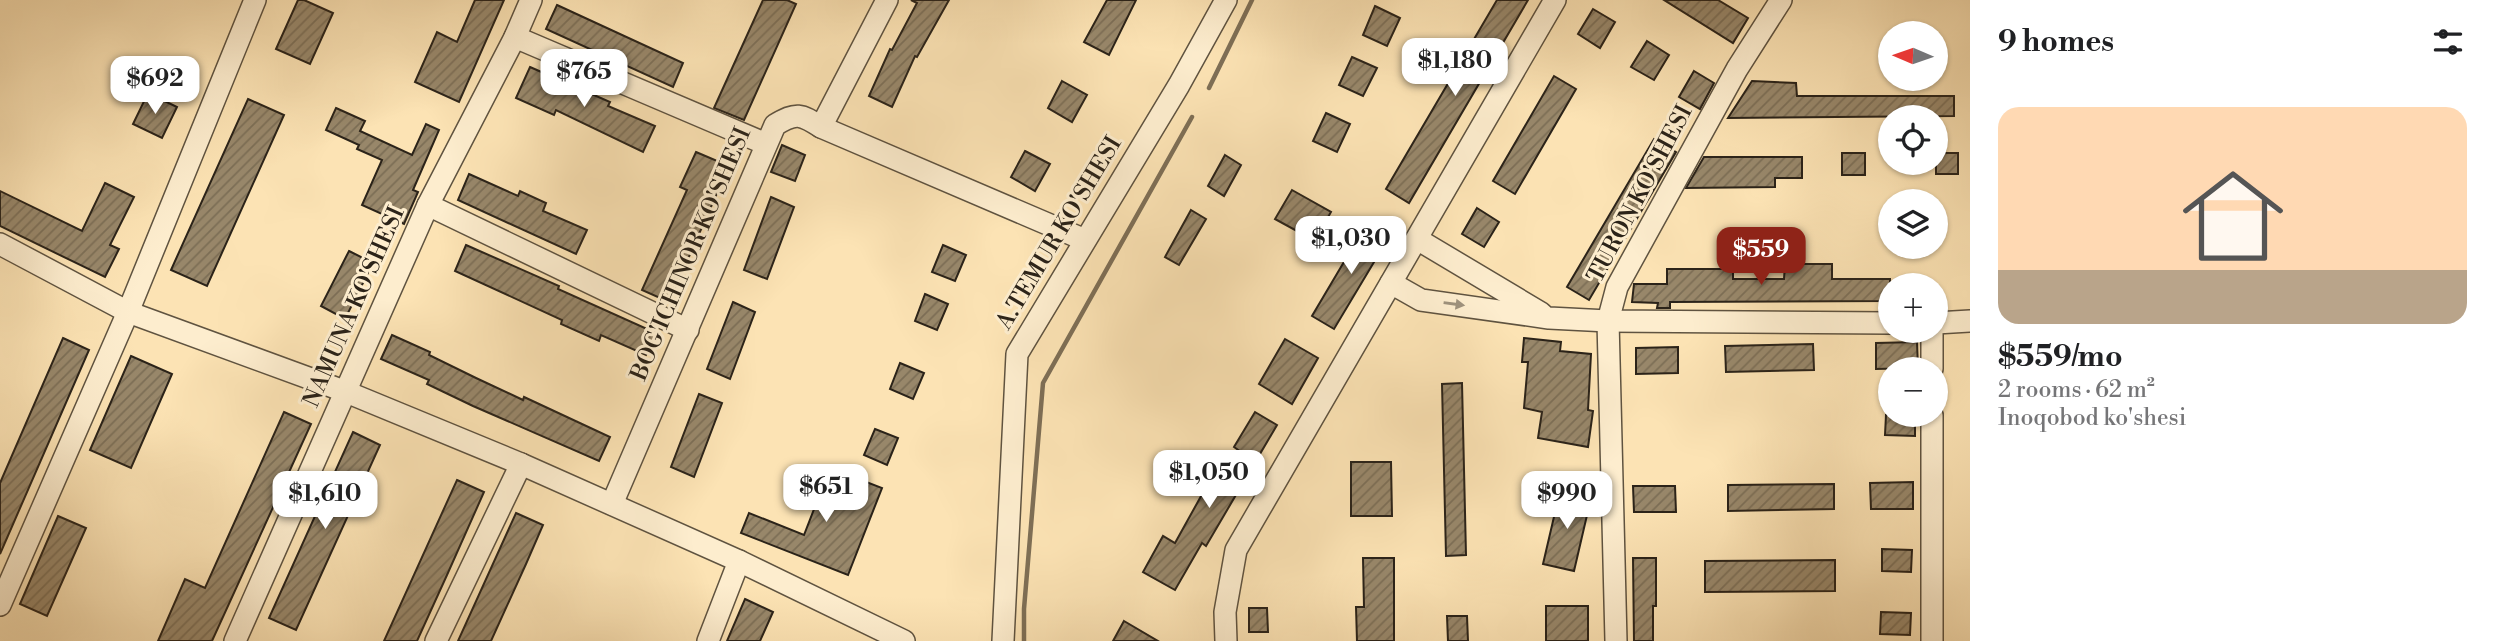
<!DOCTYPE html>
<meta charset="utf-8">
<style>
body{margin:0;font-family:"Libre Bodoni",serif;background:#f6f6f6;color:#202124;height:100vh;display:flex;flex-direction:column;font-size:26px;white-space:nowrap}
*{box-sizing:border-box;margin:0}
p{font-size:23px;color:#757577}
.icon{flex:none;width:38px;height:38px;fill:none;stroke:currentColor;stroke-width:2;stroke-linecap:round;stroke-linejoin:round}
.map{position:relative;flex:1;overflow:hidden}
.sheet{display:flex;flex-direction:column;background:#fff;width:525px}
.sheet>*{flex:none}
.needle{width:46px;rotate:272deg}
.controls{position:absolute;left:1878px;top:21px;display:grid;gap:14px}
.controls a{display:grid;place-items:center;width:70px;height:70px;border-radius:50%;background:#fff;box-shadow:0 2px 5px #0004;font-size:35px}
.price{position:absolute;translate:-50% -60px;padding:0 16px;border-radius:14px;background:#fff;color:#222;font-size:23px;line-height:46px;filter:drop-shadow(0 2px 4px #0008)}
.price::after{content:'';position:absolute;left:50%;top:42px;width:21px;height:16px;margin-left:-10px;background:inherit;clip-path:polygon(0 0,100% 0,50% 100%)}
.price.current{background:#8f2418;color:#fff}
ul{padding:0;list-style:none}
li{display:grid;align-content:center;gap:14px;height:371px;padding:0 28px}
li+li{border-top:2px solid #e0e0e0}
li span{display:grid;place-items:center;height:217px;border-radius:21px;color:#555}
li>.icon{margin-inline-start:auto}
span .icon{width:126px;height:126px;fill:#fffc;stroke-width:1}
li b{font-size:30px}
h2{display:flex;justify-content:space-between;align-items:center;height:84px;padding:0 28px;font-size:30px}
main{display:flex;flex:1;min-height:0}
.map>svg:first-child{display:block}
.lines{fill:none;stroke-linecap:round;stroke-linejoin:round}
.stream{stroke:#7e6f56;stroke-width:4.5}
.building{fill:url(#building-hatch);stroke:#2b2319;stroke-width:2}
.minor-casing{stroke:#5f5340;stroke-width:24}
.minor{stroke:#fdedce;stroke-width:21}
.oneway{fill:#9e927d}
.labels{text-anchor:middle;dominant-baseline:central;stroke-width:6;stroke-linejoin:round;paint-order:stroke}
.street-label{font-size:23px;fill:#2b2319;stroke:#fdedce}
</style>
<main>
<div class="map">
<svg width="1970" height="641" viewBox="0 0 1970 641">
<defs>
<pattern id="building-hatch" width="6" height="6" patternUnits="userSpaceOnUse" patternTransform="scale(1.75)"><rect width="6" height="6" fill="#98876a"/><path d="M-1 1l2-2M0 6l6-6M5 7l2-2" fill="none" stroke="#7c6e56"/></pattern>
</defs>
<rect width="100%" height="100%" fill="#fce3b4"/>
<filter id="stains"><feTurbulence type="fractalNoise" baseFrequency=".00286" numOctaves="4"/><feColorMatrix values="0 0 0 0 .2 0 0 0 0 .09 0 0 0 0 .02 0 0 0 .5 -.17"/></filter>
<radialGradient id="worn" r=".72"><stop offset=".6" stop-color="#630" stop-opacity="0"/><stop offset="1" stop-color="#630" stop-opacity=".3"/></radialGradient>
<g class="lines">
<!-- stream -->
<g class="stream">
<path d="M1209,88L1252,0"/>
<path d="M1024,641V609L1043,383L1192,117"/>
</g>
</g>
<!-- building -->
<g class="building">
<path d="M298,0H304L333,13L310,64L276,49Z"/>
<path d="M475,0H504L459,102L415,82L437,32L457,42Z"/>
<path d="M763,0H787L796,4L744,120L714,108Z"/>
<path d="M911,0H949L917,57L915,56L892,107L869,96L890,49L892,50L917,3Z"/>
<path d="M1107,0H1136L1109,55L1084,42Z"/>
<path d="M1497,0H1528L1409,203L1386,189Z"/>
<path d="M1664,0H1718L1748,18L1733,43Z"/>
<path d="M557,5L683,63L673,87L546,29Z"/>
<path d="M1375,6L1400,18L1387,46L1363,35Z"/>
<path d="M1593,9L1615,22L1600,48L1578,34Z"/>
<path d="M1647,41L1669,55L1654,80L1631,67Z"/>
<path d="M1352,57L1377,68L1363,96L1339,85Z"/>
<path d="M530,67L610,102L608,106L655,126L643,152L556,110L554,115L516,98Z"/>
<path d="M1694,71L1714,83L1700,109L1679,97Z"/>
<path d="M1554,76L1576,89L1515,194L1493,181Z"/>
<path d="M1062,81L1087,95L1072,122L1048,108Z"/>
<path d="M1752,81L1796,83L1797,96H1954V116L1728,118Z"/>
<path d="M148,93L177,107L162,138L133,124Z"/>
<path d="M248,99L284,115L207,286L171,270Z"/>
<path d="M336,108L365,121L360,131L412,155L426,124L439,130L413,190L418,192L404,224L362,205L382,160L357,149L359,145L326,130Z"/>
<path d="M1326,113L1350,124L1337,152L1313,141Z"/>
<path d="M1654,139L1676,152L1589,300L1567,287Z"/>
<path d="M782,145L805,155L795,181L771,172Z"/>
<path d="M1025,151L1050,164L1035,191L1011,177Z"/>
<path d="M696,152L729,166L669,302L642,290L687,190L680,187Z"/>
<rect x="1842" y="153" width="23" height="22"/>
<rect x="1936" y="153" width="22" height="21"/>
<path d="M1225,155L1241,165L1224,196L1208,186Z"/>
<path d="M1704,157H1802V178H1775V187L1686,188Z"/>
<path d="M469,174L518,196L520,191L546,203L543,211L587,230L576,254L458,200Z"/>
<path d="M105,183L134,197L110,245L119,249L105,277L0,226V191L82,231Z"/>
<path d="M1292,190L1331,212L1315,241L1275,219Z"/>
<path d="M771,197L794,207L767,279L744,270Z"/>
<path d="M1477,208L1499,222L1484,247L1462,234Z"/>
<path d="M1191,210L1206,219L1179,265L1165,257Z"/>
<path d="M1367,223L1389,237L1334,329L1312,316Z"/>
<path d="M466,245L559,286L558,289L656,333L646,355L601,335L599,341L561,324L562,320L455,271Z"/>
<path d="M943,245L966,255L955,281L932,272Z"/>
<path d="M349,251L373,263L345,319L321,306Z"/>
<path d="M1785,264H1832V279H1890V301L1670,302V308H1657L1658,303L1632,302L1634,284H1667V269H1733V279H1784Z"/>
<path d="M925,294L948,304L937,330L915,321Z"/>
<path d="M733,302L755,312L730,379L707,369Z"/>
<path d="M392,335L430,352L429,355L476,378L523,400L524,397L610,437L599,461L473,406L427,384L429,380L381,359Z"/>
<path d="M63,338L89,350L0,554V483Z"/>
<path d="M1524,338L1561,342L1560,351L1591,354L1588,410L1593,411L1588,447L1538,438L1542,412L1524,408L1528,362H1522Z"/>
<path d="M1285,339L1318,358L1292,404L1259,384Z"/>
<path d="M1917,342L1918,368L1876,369V343Z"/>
<path d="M1813,344L1814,370L1726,372L1725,346Z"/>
<path d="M1678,347V373L1636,374V348Z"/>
<path d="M131,356L172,374L131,468L90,450Z"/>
<path d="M900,363L924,373L913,399L890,389Z"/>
<path d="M1462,383L1466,555L1446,556L1442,384Z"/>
<path d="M699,394L722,403L694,477L671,467Z"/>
<path d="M284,412L311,424L212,641H158L185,579L205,588Z"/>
<path d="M1255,412L1277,425L1206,546L1202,543L1175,590L1143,572L1163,536L1175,543L1210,480L1224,489L1244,454L1234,447Z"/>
<path d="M1886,415H1915V436L1885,435Z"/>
<path d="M875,429L898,438L887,465L864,455Z"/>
<path d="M353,432L380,445L296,630L269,618Z"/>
<path d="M1351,462H1391L1392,516H1351Z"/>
<path d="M830,468L882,488L848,575L741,533L749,513L804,535Z"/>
<path d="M457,480L484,492L447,575L417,641H384Z"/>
<path d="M1913,482V509H1871L1870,483Z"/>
<path d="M1834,484V509L1728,511V485Z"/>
<path d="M1633,486H1675L1676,512H1634Z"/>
<path d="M1560,491L1591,498L1574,571L1543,564Z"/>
<path d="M516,513L543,525L526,564L491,641H458Z"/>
<path d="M58,516L86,528L47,616L20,604Z"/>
<path d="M1882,549L1912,550L1911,572L1882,571Z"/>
<path d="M1363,558H1394V641H1357L1356,607H1364Z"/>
<path d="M1633,558H1656V606H1653V641H1634Z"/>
<path d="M1835,560V591L1705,592V561Z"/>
<path d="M745,599L773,612L760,641H727Z"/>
<rect x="1546" y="606" width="42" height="35"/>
<path d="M1249,608H1267L1268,632H1249Z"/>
<path d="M1881,612L1911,613L1910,635L1880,634Z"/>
<path d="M1447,616H1467L1468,641H1448Z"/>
<path d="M1124,621L1158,641H1113Z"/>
</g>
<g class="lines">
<defs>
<g id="minor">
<path d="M515,37L766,144"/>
<path d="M821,127L1085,240"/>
<path d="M428,205L688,330"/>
<path d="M1417,239L1541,313"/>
<path d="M0,244L128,312L344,391L521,464L739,561L904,641"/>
<path d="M1391,283L1421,300L1549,318L1608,321L1890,323"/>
<path d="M1936,323L1970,321"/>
<path d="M1932,331V369"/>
<path d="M612,504L775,125C796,112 801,114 821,127L887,0"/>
<path d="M0,605L128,312L255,0"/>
<path d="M235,641L428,205L515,37L531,0"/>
<path d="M436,641L521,464"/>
<path d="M708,641L739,561"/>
<path d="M1003,641L1017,354L1179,85L1226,0"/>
<path d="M1226,641L1225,612L1236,550L1555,0"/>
<path d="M1616,641L1608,321L1617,287L1737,69L1781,0"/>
<path d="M1932,641V415"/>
</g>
</defs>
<!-- minor casing -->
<use href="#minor" class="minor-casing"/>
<!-- minor -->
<use href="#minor" class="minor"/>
</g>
<!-- one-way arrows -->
<defs><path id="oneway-solid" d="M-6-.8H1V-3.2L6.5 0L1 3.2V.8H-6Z" transform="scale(1.75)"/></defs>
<use class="oneway" href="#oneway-solid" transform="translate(1454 304) rotate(8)"/>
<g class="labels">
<!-- street labels -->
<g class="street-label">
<text transform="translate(1640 194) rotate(-62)">TURON KO'SHESI</text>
<text transform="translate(1059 233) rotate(-59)">A.TEMUR KO'SHESI</text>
<text transform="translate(691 254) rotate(-67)">BOG'ICHINOR KO'SHESI</text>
<text transform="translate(354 307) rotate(-66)">NAMUNA KO'SHESI</text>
</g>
</g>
<rect width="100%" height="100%" filter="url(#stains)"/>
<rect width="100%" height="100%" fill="url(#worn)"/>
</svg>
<div class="controls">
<a><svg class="needle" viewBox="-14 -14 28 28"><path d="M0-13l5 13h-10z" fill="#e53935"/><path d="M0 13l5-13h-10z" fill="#757577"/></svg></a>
<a><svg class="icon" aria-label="locate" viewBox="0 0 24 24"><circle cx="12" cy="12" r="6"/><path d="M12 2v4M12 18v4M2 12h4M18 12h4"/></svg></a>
<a><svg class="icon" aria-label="layers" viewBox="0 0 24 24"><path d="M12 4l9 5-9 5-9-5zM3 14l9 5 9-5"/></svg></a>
<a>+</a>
<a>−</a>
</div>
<b class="price" style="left:1455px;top:98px">$1,180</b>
<b class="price" style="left:584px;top:109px">$765</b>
<b class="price" style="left:155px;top:116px">$692</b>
<b class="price" style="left:1351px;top:276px">$1,030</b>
<b class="price current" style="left:1761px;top:287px">$559</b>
<b class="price" style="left:1209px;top:510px">$1,050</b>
<b class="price" style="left:826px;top:524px">$651</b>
<b class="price" style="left:325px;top:531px">$1,610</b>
<b class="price" style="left:1567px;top:531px">$990</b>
</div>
<section class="sheet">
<h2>9 homes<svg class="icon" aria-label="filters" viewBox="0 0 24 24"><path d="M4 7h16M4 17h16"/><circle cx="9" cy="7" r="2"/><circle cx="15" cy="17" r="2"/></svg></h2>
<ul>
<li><span style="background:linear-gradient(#ffd9b3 75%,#b9a48a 0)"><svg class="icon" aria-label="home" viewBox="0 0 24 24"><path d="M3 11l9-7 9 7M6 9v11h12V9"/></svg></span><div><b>$559/mo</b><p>2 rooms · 62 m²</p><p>Inoqobod ko'shesi</p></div></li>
</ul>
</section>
</main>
